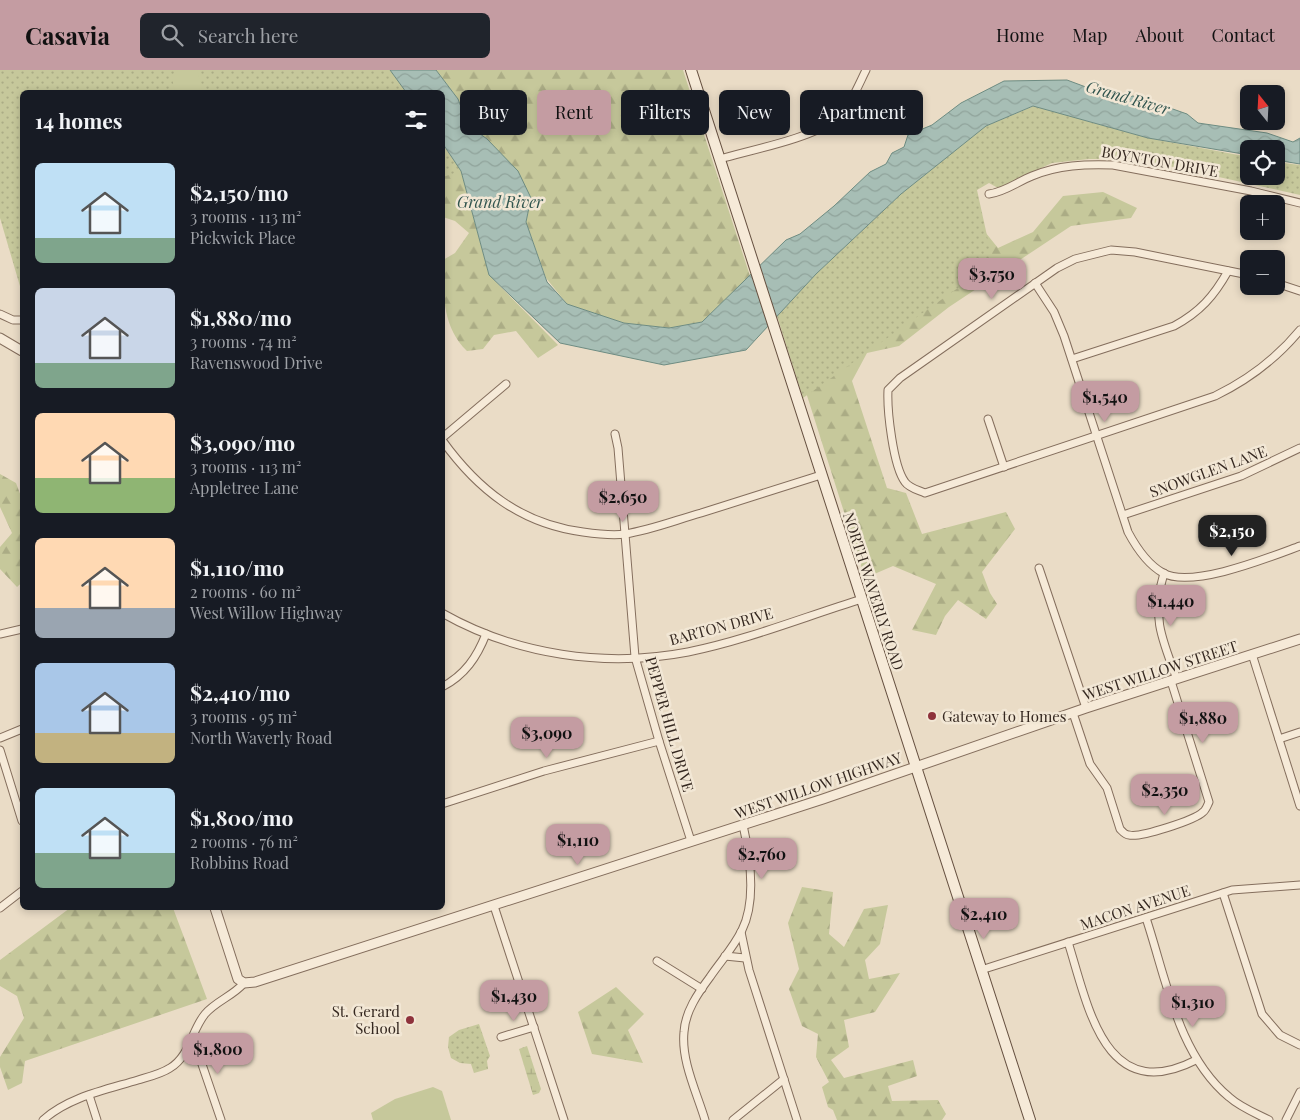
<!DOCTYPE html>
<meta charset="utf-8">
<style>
body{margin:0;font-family:"Playfair Display",serif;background:#20242c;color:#f1f3f6;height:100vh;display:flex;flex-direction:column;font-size:19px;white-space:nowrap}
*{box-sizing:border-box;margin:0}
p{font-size:16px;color:#9ea1a6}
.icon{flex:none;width:28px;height:28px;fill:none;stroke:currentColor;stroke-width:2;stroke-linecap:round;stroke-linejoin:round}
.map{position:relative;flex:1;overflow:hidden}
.drawer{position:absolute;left:20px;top:20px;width:425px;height:820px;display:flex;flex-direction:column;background:#171b24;border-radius:8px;box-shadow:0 2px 8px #0003}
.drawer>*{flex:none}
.banner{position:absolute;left:460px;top:20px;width:475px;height:45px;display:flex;gap:10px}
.needle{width:32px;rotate:342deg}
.fabs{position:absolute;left:1240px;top:15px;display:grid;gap:10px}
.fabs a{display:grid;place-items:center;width:45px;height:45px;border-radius:8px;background:#171b24;box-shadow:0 2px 8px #0003;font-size:25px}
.price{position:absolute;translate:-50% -42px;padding:0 11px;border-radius:10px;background:#c49ca2;color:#111;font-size:16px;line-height:32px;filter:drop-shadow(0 1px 2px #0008)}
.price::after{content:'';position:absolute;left:50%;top:30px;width:15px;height:11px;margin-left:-8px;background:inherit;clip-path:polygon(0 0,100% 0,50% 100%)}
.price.on{background:#222;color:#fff}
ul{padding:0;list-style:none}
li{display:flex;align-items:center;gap:15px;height:125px;padding:0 15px}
li span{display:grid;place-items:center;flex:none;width:140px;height:100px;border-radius:8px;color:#555}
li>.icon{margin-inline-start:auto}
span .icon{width:60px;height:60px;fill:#fffc;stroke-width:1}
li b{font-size:21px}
h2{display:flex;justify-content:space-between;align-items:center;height:60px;padding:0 15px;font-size:21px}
.pill{padding:0 18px;border-radius:8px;background:#171b24;box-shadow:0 2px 8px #0003;font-size:18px;line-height:45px}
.pill.on{background:#c49ca2;color:#111}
header{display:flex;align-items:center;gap:30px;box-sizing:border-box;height:70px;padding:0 25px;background:#c49ca2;color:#111}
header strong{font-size:24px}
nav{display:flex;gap:28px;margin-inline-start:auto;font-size:18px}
.search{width:350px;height:45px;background:#20242c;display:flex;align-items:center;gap:12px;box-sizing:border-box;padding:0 18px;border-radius:8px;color:#9ea1a6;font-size:19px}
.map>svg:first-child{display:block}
.forest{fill:url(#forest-firs)}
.wetland{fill:url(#wetland-marsh)}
.park{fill:url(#park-dots)}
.pitch{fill:#c6c89b}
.water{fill:url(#water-waves);stroke:#6e8c82}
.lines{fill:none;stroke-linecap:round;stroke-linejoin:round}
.minor-casing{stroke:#846e5d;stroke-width:9}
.tertiary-casing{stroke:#846e5d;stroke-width:11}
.secondary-casing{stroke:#665040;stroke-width:12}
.minor{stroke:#f6ead8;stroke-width:7}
.tertiary{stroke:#f6ead8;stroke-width:9}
.secondary{stroke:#f6ead8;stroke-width:10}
.poi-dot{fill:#8e323b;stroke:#f2e7d5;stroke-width:2}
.labels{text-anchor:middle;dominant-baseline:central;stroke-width:5;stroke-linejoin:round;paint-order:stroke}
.street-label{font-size:15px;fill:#352820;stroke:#f2e7d5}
.poi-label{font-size:15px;fill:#352820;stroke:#f2e7d5;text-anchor:start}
.water-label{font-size:16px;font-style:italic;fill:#30544e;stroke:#f2e7d5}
</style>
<header>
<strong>Casavia</strong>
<div class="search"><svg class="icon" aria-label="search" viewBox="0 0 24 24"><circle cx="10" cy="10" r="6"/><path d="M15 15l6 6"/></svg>Search here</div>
<nav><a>Home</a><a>Map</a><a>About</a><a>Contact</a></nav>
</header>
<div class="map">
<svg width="1300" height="1050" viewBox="0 0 1300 1050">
<defs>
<pattern id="forest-firs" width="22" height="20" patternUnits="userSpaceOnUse" patternTransform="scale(1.25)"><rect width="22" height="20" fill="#c6c89b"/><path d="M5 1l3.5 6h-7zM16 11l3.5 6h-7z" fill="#abac85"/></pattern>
<pattern id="wetland-marsh" width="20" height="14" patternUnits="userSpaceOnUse" patternTransform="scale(1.25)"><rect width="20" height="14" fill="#c6c89b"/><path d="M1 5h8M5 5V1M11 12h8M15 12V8" fill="none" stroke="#abac85"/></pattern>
<pattern id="park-dots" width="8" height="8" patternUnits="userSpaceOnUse" patternTransform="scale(1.25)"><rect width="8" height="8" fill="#c6c89b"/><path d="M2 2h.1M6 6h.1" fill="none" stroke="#abac85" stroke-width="1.8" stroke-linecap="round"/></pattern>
<pattern id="water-waves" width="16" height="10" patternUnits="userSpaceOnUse" patternTransform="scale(1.25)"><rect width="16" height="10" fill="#a7beb5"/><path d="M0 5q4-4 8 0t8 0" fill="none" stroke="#90a39b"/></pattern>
</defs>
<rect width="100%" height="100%" fill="#eadcc6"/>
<!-- forest -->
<g class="forest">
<path d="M436,0H683L750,206L702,252L669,258L624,253L589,243L567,234L546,208L526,152L531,128L487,69L468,55L458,29Z"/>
<path d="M442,74L461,101L489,205L558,275L538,288L516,261L494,265L483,279L467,281C442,257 443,223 443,190L455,183L469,163L455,151L443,147Z"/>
<path d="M992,105L974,120L981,157L998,178L1033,162L1063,126L1103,122L1137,138L1131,148L1071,156L949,237L899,276L867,283L852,311L887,418L906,423L922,464L1006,442L1015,459L982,502L990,523L997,534L986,549L958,530L945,546L936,565L912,560L936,514L893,496L865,508L782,247Z"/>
<path d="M0,404L16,413L22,429V512L17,517L0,499V477L12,463L0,437Z"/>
<path d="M802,817L833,822L829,864L844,877L864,839L888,835L880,874L865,890L869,909L900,903L875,942L844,950L849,977L831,990L844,1008L913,990L917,1006L888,1016L892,1031L938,1030L946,1044L942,1050H837L833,1040L828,1037L822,1017L829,1012L816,987L818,964L802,956L789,919L799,899L788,853Z"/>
<path d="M70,838H173L207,929L25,991L22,1013L8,1020L0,997V987L24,948L17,926L0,916V890Z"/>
<path d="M616,917L644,944L628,960L643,993L592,984L578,942Z"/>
</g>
<!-- wetland -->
<path class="wetland" d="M527,976L541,1019L539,1023L533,1025L519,979Z"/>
<!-- park -->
<g class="park">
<path d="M0,0H390L406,22H22V223L0,148Z"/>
<path d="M1034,36L1148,68L1249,87V106H1276V92L1300,95V125L1137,89H1089L1052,93L998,118L989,113L977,120L993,193L803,328L777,246L816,204L901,124L986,56Z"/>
<path d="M442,74L461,101L443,107H442Z"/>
<path d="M479,954L490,986L487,991L488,999L474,1003L471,994L460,993L451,988L448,977L449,967L459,960Z"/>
</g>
<!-- pitch -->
<g class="pitch">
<path d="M178,0H197L202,18L192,22H175L172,8Z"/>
<path d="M433,1017L442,1021L451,1050H373L371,1043L395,1029Z"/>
</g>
<!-- water -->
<path class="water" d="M390,0H436L458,29L468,55L487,69L518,101L531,128L526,152L547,212L567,234L624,253L669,258L702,252L786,170L800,164L834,136L870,102L886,94L892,83L904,77L908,65L932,55L961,33L1004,11L1067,10L1118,29L1133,26L1150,31L1187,44L1198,53L1267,63L1293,72L1300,68V94L1276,90V79H1249V85L1148,68L1033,36L986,56L901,124L816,204L746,280L664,295L560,273L489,205L461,101L443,74L442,22H406Z"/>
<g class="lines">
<defs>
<g id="minor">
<path d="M720,89C751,80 813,68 836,49C850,37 858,16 866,0"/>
<path d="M989,124C1005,122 1017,112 1032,106C1058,95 1086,94 1113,95L1251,121L1300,133"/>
<path d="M1249,205L1135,182L1111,180L1075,189L1057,198L900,308L888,320C887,340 893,396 905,412C909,418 918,420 925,423L1215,326C1248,310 1277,288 1300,260"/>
<path d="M1035,213L1054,242L1064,266L1128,462C1136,477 1147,494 1163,503C1192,519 1270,487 1300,476"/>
<path d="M1276,213L1300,221"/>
<path d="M0,244L13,250H22"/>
<path d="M1072,289L1174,256C1200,242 1214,226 1228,201"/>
<path d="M988,349L1004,397"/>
<path d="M615,364L618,378L635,587L659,671L691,771"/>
<path d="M442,368L506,314"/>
<path d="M442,370C478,420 521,454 583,462C597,464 612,466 625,464C651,460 676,450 701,443C741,430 781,418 821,405"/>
<path d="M1123,445L1241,406L1300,378"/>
<path d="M1039,498L1086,638"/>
<path d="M1164,503C1151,545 1162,570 1177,609"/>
<path d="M442,543C516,585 605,598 688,582C747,570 804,547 862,529"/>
<path d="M0,564L22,559"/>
<path d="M1252,584L1300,736"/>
<path d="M442,617C465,605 477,587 486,564"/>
<path d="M1073,643L1090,694L1107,718L1120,759C1122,761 1125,765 1129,765C1140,768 1195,750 1203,742C1206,740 1207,736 1209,732L1171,611"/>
<path d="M0,668L22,659"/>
<path d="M1279,669L1300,662"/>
<path d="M0,680L22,751"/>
<path d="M442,734L544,701L659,671"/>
<path d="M1223,823L1262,944L1280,965L1300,975"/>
<path d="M494,836L564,1050"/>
<path d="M0,838L22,821"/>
<path d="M1146,848C1166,908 1178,985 1229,1027C1240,1037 1255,1043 1269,1050"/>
<path d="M741,862L749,900L797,1050"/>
<path d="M1068,872C1088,935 1104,1037 1196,990"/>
<path d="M725,886L745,888"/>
<path d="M657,891L702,919"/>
<path d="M981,900L1232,820L1300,815"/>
<path d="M501,967L534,957"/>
<path d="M193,968L221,1050"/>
<path d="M89,1025L97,1050"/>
<path d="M43,1050C69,1027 105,1020 138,1010C148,1007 161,1004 170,998C190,986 191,961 205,944C216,931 233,926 244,913"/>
<path d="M705,1050C697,1023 681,991 684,962C685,942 698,923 710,907C720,892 734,877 742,860C757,830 750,786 743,755"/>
<path d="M733,1050L784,1009"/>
<path d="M1286,1050L1300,1022"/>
</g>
<g id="tertiary">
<path d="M0,268L22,281"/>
<path d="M215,838L238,909L244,913L255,912L823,729L1086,638L1300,569"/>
</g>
<path id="secondary" d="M691,0L1030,1050"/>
</defs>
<!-- minor casing -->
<use href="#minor" class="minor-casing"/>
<!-- tertiary casing -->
<use href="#tertiary" class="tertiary-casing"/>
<!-- secondary casing -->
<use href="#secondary" class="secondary-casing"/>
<!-- minor -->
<use href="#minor" class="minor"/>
<!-- tertiary -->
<use href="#tertiary" class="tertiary"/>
<!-- secondary -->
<use href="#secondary" class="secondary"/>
</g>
<!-- markers -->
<g class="poi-dot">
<circle cx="932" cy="646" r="5"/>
<circle cx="410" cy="950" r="5"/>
</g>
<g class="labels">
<!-- street labels -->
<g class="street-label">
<text transform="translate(1160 91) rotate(10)">BOYNTON DRIVE</text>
<text transform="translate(1208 401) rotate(-20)">SNOWGLEN LANE</text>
<text transform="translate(874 521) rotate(72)">NORTH WAVERLY ROAD</text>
<text transform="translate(721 556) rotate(-15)">BARTON DRIVE</text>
<text transform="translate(1160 600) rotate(-18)">WEST WILLOW STREET</text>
<text transform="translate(670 654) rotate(74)">PEPPER HILL DRIVE</text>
<text transform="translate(818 715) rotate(-19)">WEST WILLOW HIGHWAY</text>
<text transform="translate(1135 837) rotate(-18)">MACON AVENUE</text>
</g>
<!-- poi labels -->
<g class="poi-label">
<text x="942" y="646">Gateway to Homes</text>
<text x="400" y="941" text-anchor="end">St. Gerard<tspan x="400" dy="17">School</tspan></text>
</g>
<!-- water labels -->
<g class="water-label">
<text transform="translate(1128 27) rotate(16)">Grand River</text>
<text x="500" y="131">Grand River</text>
</g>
</g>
</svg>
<div class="fabs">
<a><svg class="needle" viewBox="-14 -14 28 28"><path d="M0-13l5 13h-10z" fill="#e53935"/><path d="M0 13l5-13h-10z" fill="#9ea1a6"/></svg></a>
<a><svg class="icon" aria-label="locate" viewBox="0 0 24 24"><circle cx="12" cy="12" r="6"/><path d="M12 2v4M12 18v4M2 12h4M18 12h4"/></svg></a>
<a>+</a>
<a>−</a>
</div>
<b class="price" style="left:992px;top:230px">$3,750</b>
<b class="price" style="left:1105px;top:353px">$1,540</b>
<b class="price" style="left:623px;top:453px">$2,650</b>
<b class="price on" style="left:1232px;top:487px">$2,150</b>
<b class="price" style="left:1171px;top:557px">$1,440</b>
<b class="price" style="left:1203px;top:674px">$1,880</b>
<b class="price" style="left:547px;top:689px">$3,090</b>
<b class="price" style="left:1165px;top:746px">$2,350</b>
<b class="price" style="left:578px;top:796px">$1,110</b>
<b class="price" style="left:762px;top:810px">$2,760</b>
<b class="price" style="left:984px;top:870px">$2,410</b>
<b class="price" style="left:514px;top:952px">$1,430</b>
<b class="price" style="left:1193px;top:958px">$1,310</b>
<b class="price" style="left:218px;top:1005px">$1,800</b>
<div class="banner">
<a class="pill">Buy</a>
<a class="pill on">Rent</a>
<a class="pill">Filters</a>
<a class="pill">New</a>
<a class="pill">Apartment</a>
</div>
<section class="drawer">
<h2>14 homes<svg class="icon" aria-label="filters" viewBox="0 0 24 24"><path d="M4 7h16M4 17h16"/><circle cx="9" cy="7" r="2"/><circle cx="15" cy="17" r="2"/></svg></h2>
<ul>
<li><span style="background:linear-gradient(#bfe0f5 75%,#7fa58c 0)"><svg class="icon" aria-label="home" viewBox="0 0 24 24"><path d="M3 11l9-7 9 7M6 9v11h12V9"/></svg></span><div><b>$2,150/mo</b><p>3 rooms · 113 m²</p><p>Pickwick Place</p></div></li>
<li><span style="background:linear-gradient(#c9d6e8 75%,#7fa58c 0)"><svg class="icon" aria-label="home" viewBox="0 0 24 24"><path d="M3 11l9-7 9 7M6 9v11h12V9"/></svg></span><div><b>$1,880/mo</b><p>3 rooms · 74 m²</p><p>Ravenswood Drive</p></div></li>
<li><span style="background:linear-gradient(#ffd9b3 65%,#8fb573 0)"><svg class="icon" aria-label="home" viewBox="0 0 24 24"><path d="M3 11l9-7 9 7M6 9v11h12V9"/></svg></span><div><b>$3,090/mo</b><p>3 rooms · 113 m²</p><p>Appletree Lane</p></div></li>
<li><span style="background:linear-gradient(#ffd9b3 70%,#9aa5b1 0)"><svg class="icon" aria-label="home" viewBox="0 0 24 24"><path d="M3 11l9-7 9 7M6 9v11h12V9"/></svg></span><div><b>$1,110/mo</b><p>2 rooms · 60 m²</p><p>West Willow Highway</p></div></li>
<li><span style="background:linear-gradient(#a9c7e8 70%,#c2b280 0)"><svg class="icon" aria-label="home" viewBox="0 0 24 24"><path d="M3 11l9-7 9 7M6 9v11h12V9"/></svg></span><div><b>$2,410/mo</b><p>3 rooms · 95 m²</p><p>North Waverly Road</p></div></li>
<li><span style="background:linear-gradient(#bfe0f5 65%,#7fa58c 0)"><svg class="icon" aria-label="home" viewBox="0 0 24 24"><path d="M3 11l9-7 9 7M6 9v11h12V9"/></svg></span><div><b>$1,800/mo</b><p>2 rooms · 76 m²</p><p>Robbins Road</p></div></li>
</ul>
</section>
</div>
